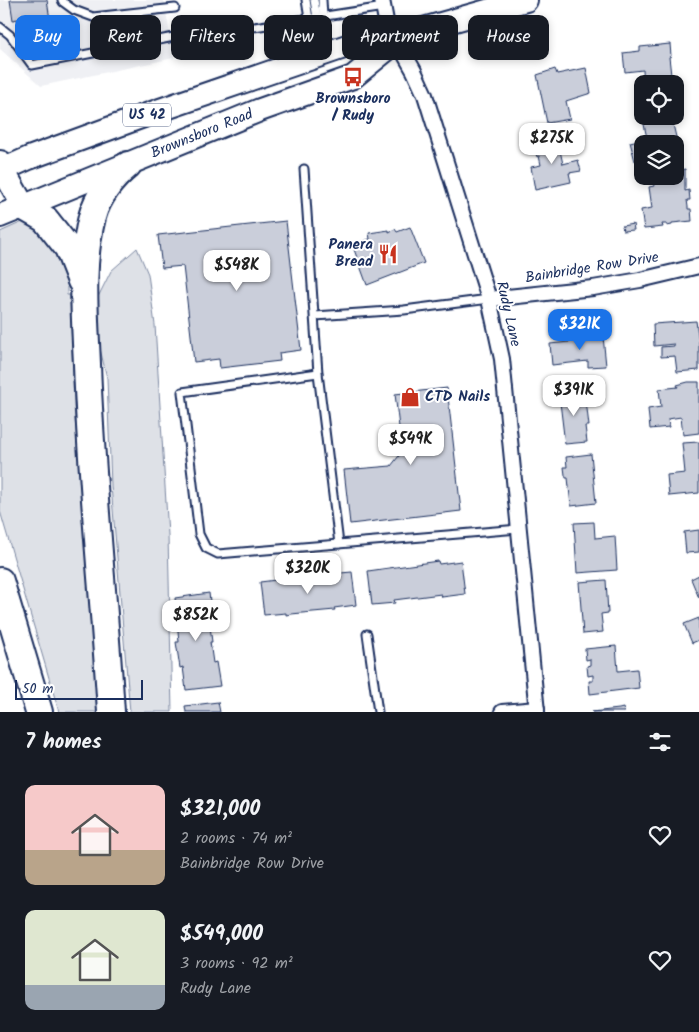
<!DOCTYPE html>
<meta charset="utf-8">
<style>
body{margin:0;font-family:Kalam,sans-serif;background:#242831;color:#f1f3f6;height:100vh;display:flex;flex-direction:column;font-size:19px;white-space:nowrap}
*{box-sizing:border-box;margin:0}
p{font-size:16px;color:#9ea1a6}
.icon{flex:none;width:28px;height:28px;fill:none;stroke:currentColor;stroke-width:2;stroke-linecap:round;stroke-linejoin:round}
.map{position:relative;height:712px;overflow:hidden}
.drawer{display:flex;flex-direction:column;background:#171b24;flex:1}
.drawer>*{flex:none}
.hud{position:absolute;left:15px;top:15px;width:670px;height:45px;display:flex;gap:10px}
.controls{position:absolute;left:634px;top:75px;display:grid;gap:10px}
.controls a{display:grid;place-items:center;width:50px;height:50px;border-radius:10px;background:#171b24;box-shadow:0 2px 8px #0003;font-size:25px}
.scale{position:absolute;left:15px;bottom:12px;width:128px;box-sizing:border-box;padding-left:5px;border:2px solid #1b2f5e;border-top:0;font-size:14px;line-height:18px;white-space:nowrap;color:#1b2f5e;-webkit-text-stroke:4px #fff;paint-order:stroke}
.price{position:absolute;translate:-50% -42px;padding:0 11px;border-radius:10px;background:#fff;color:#222;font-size:16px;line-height:32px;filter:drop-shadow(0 1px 2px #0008)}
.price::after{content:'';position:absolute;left:50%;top:30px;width:15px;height:11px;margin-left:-8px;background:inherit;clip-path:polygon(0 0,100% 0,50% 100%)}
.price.current{background:#1a73e8;color:#fff}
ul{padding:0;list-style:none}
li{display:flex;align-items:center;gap:15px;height:125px;padding:0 25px}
li span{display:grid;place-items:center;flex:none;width:140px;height:100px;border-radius:10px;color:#555}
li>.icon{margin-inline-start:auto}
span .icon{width:60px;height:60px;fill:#fffc;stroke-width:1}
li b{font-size:21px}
h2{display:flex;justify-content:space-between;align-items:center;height:60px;padding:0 25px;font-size:21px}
.chip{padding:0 18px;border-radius:10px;background:#171b24;box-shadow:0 2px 8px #0003;font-size:18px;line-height:45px}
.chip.current{background:#1a73e8;color:#fff}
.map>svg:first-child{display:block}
.built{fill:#eff0f4}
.green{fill:#dee1e7;stroke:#7c88a2}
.building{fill:#caceda;stroke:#1b2f5e}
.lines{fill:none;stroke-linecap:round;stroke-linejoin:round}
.lane-casing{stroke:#1b2f5e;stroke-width:11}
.street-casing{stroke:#1b2f5e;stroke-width:18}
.primary-casing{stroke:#1b2f5e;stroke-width:26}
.highway-casing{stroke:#1b2f5e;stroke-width:30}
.lane{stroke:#fff;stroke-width:7}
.street{stroke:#fff;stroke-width:14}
.primary{stroke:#fff;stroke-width:22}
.highway{stroke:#fff;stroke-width:26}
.labels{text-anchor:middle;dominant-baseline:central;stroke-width:4;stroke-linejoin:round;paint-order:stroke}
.shield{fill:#fff;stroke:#5f6d8e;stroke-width:1}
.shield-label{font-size:14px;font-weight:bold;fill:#1b2f5e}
.poi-label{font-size:15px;font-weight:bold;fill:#1b2f5e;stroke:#fff}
.street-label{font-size:15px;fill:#1b2f5e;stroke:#fff}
</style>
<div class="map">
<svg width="699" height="712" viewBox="0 0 699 712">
<rect width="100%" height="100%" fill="#fff"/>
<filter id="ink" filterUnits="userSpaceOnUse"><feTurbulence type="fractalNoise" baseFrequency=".02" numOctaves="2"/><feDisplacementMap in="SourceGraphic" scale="10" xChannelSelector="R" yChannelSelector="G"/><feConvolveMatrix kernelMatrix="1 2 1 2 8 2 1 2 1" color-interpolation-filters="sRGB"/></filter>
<g filter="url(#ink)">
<!-- built -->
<path class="built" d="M0,0H164L174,58L41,86L0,49Z"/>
<!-- green -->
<g class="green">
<path d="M27,220C48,238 63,259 69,286L67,287V295H70L74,407L100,712H59L0,511V232Z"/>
<path d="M137,248L148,274L155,325L168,535L172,712H130L111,486L107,378L91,311L111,271Z"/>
</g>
<!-- building -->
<g class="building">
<path d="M10,0H47L50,20L72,17L76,42L27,50L24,27L19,28L17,19L13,20Z"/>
<path d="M670,44L671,56L669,57L672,84H644L643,70L625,72L623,53L640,51V47Z"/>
<path d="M586,68L591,93L566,101L570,119L547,123L537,75L555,69L557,74Z"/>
<path d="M641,111L642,116H671L680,154L675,155V144H642V159L635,161L630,142L647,138Z"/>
<path d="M557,137L563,164L578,160L581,171L569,173L571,182L535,190L531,167L541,165L539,156L537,157L533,142Z"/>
<path d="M685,169V191L689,190L690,200H687L688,207V209H691L692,221L672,223V225L667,226V224H662L663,227L644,229L641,210L652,208L649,187L654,186L652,176H675V171Z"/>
<path d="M286,221L301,350L279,353L280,361L220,368L219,359L194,362L183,266L162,268L158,235Z"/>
<path d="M633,224L634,230L623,231L622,226Z"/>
<path d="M410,227L424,263L367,285L352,244L370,239L369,233L389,230V232L395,229L397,232Z"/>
<path d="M696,321L699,342V370L677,372L675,356L661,357V347L674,346V344L654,346L653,324Z"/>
<path d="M594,335V337L603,336L606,366L588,367V361L552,365L550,344L569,342V339L579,338V336Z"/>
<path d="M688,382H699V433L683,435L681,417L668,419L669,427L650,429L648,409L661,407L659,389L678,387L677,385Z"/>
<path d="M447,388L461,511L350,524L344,470L391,466L402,452L395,394Z"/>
<path d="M585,392L589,426H585L587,442L565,444L559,394Z"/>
<path d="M699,442V493L669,496L667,475L685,473L682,443Z"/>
<path d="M591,454L596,503L571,506L568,478H566L565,475L564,467H567L566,457Z"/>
<path d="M594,522L595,538L615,536L617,570L577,573L574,523Z"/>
<path d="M699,530V552L686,553L684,532Z"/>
<path d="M438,561L439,564L461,561L465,594L442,597L441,594L394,600L395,603L372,605L368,571Z"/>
<path d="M352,572L356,605L334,608L335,610L291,614L286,615V613L264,615L260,582L284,579V581L329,577V574Z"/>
<path d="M699,575V598L691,579Z"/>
<path d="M606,580L608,613L601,614L603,632L583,634L579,582Z"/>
<path d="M209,593L212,618H209L212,642H210L213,663L216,662L220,686L186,690L183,667L180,668L176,642H179L175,598Z"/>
<path d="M699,618V640L692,643L684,624Z"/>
<path d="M616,646L618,671L637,669L639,688L590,694L589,681H593V675L588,676L587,666L590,665V659L586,660L585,649Z"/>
<path d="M218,702L220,712H186L185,706Z"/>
<path d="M623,708L624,712H592L619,709Z"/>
</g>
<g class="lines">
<defs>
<g id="lane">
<path d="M62,0L63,2L74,10L93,17L175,8"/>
<path d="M306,0L309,19"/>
<path d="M314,0L317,18"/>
<path d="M322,0L323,17"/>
<path d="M0,27L10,35L32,65L179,36L202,35L384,7"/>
<path d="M304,169L318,373L182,392L199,534L206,548L218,554L518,529"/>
<path d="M315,316L404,310L489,299"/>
<path d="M318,373L339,544"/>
<path d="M367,634L378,712"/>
</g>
<g id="street">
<path d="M382,0L386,21L414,71L425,95L489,299L502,359L537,712"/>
<path d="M489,299L593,288L640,280L699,266"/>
<path d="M502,712L537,709"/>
</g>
<g id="primary">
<path d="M3,170L24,207"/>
<path d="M0,171L29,158L160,110L347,46L397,41"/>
<path d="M0,216L260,110L353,77L397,41L416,31L526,0"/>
</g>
<g id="highway">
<path d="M0,164L3,170"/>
<path d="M24,207L45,219L68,248L81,281"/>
<path d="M0,581L39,712"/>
<path d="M111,712C104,596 91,481 87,364C85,316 80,265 92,217C97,197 112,178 128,165"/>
</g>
</defs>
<!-- lane casing -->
<use href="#lane" class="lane-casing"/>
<!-- street casing -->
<use href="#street" class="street-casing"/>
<!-- primary casing -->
<use href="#primary" class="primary-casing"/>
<!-- highway casing -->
<use href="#highway" class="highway-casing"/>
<!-- lane -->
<use href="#lane" class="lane"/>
<!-- street -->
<use href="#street" class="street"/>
<!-- primary -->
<use href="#primary" class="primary"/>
<!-- highway -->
<use href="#highway" class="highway"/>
</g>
</g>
<!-- icons -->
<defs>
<symbol id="bus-bare" viewBox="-9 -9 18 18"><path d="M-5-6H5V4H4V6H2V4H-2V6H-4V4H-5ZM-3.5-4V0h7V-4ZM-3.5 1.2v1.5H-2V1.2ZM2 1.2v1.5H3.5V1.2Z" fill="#c8321e" stroke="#fff" stroke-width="2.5" paint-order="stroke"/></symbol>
<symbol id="restaurant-bare" viewBox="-9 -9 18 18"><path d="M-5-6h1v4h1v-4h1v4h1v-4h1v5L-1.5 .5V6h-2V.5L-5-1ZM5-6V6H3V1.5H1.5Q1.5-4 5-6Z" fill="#c8321e" stroke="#fff" stroke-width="2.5" paint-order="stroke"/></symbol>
<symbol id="shop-bare" viewBox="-9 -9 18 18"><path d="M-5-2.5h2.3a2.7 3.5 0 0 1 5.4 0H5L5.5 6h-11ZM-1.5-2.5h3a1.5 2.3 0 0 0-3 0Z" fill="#c8321e" stroke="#fff" stroke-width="2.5" paint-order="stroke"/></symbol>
</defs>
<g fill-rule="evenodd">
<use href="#bus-bare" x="339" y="63" width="28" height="28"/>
<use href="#restaurant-bare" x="374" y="240" width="28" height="28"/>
<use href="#shop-bare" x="396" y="383" width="28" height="28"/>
</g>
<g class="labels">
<!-- shield labels -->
<rect class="shield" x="123" y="103.5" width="48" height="23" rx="4"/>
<g class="shield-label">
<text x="147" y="115">US 42</text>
</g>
<!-- poi labels -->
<g class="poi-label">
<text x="353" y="99">Brownsboro<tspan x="353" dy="17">/ Rudy</tspan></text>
<text x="373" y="245" text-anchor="end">Panera<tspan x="373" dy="17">Bread</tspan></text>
<text x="425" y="397" text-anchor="start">CTD Nails</text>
</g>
<!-- street labels -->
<g class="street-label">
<text transform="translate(202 134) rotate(-22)">Brownsboro Road</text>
<text transform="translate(592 268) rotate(-9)">Bainbridge Row Drive</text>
<text transform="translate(508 314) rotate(77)">Rudy Lane</text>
</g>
</g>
</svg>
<div class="controls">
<a><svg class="icon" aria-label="locate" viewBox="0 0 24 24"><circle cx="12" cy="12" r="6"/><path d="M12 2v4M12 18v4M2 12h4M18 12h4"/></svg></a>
<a><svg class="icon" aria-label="layers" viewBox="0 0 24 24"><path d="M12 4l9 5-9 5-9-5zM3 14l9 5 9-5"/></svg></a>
</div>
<div class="scale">50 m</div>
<b class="price" style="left:552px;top:165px">$275K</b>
<b class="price" style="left:237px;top:292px">$548K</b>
<b class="price current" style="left:580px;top:351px">$321K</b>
<b class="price" style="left:574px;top:417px">$391K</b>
<b class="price" style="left:411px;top:466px">$549K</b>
<b class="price" style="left:308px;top:595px">$320K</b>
<b class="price" style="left:196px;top:642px">$852K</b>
<div class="hud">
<a class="chip current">Buy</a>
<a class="chip">Rent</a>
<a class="chip">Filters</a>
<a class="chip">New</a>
<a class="chip">Apartment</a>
<a class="chip">House</a>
</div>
</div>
<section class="drawer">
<h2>7 homes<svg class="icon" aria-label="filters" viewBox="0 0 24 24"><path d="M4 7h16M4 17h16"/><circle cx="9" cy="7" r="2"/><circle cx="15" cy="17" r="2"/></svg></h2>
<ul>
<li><span style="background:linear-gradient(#f6c9c9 65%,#b9a48a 0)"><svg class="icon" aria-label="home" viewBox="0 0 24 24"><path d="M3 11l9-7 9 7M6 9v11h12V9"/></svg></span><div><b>$321,000</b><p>2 rooms · 74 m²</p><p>Bainbridge Row Drive</p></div><svg class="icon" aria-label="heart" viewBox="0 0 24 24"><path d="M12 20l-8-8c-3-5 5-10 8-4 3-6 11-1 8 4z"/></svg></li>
<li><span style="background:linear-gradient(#dfe7d0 75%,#9aa5b1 0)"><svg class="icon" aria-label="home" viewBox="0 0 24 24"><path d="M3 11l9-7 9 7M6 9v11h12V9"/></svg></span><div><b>$549,000</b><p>3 rooms · 92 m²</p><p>Rudy Lane</p></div><svg class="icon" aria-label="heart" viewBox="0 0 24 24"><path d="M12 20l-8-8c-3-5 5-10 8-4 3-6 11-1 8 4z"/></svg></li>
</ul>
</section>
